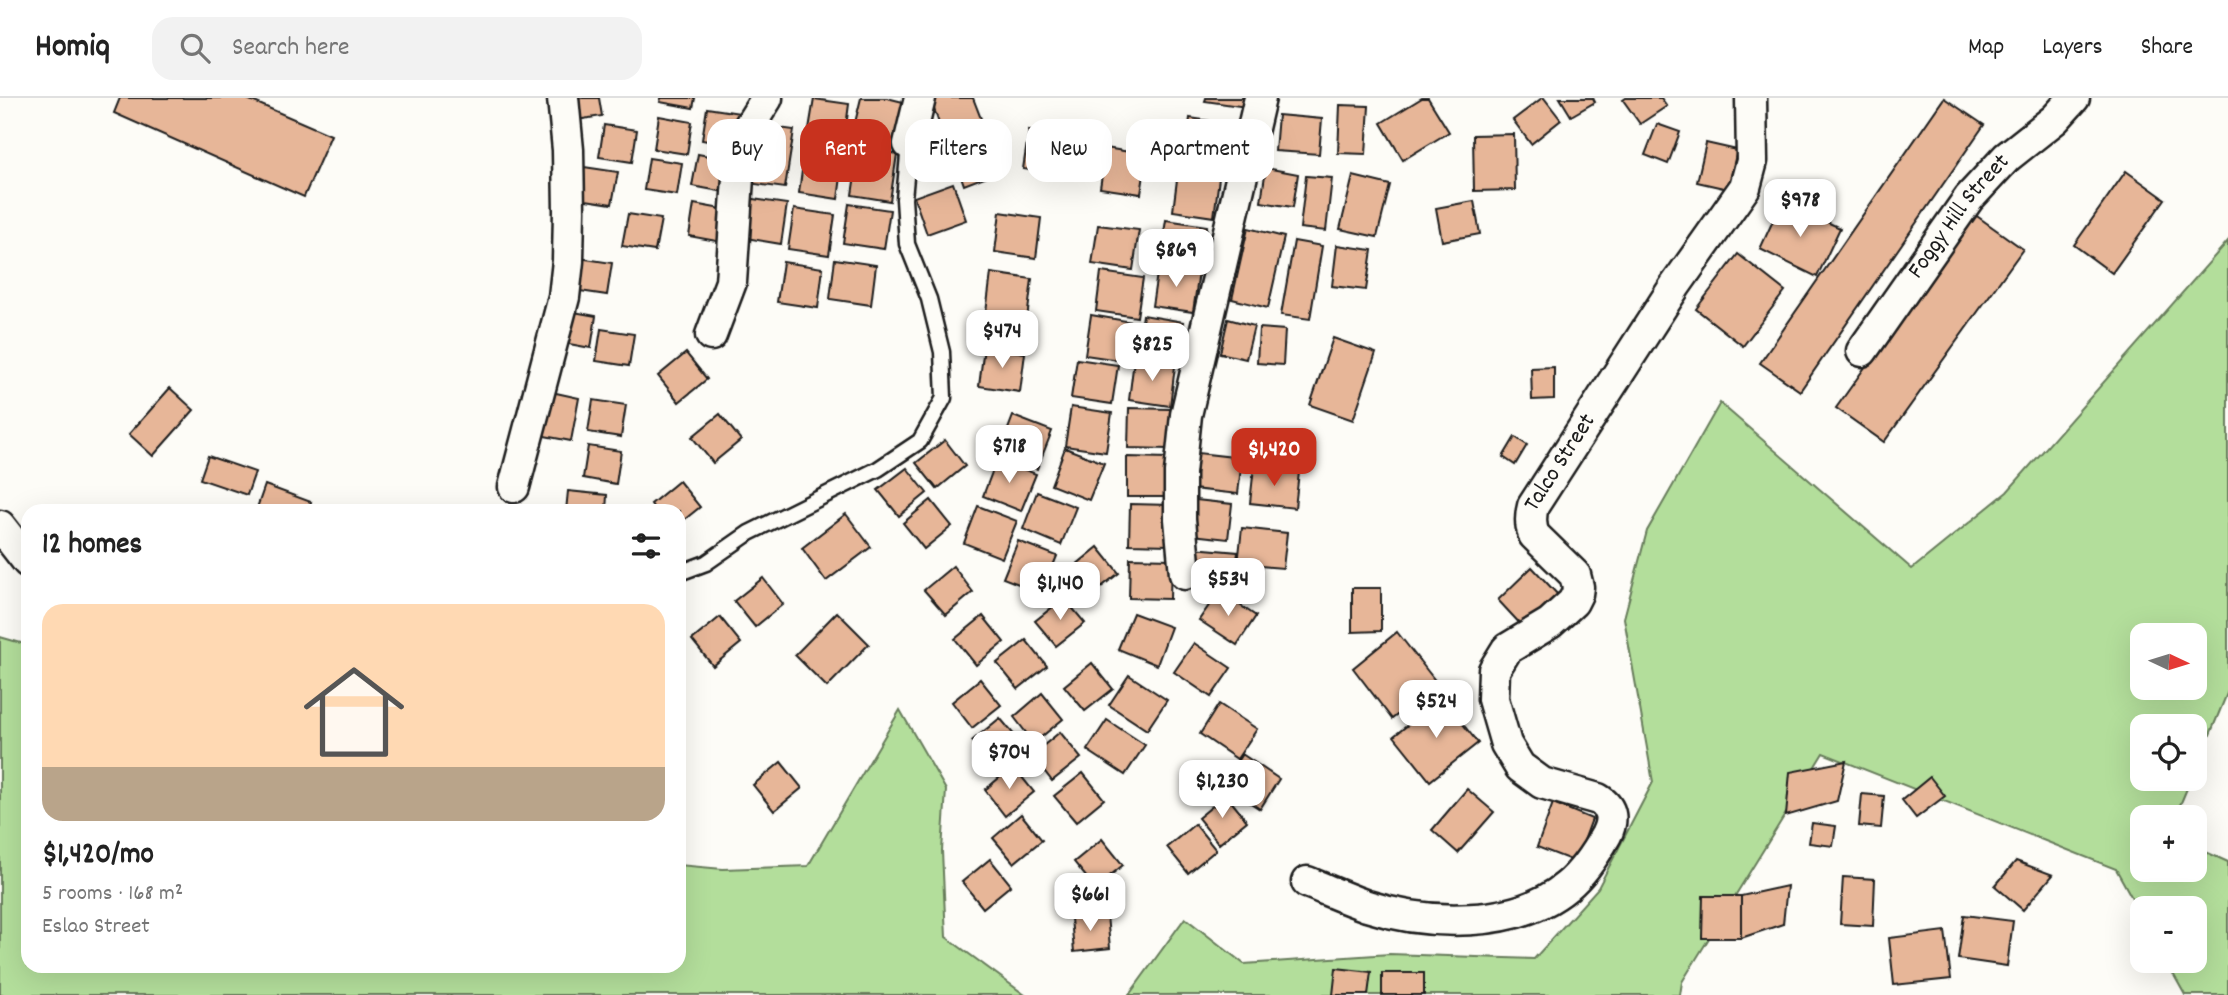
<!DOCTYPE html>
<meta charset="utf-8">
<style>
body{margin:0;font-family:Dekko,sans-serif;background:#f2f2f2;color:#222;height:100vh;display:flex;flex-direction:column;font-size:26px;white-space:nowrap}
*{box-sizing:border-box;margin:0}
p{font-size:23px;color:#767676}
.icon{flex:none;width:38px;height:38px;fill:none;stroke:currentColor;stroke-width:2;stroke-linecap:round;stroke-linejoin:round}
.map{position:relative;flex:1;overflow:hidden}
.side{position:absolute;left:21px;top:406px;width:665px;height:469px;display:flex;flex-direction:column;background:#fff;border-radius:21px;box-shadow:0 7px 28px #0002}
.side>*{flex:none}
.top-card{position:absolute;left:707px;top:21px;width:665px;height:63px;display:flex;gap:14px}
.needle{width:46px;rotate:94deg}
.tools{position:absolute;left:2130px;top:525px;display:grid;gap:14px}
.tools a{display:grid;place-items:center;width:77px;height:77px;border-radius:14px;background:#fff;box-shadow:0 7px 28px #0002;font-size:35px}
.price{position:absolute;translate:-50% -60px;padding:0 16px;border-radius:14px;background:#fff;color:#222;font-size:23px;line-height:46px;filter:drop-shadow(0 2px 4px #0008)}
.price::after{content:'';position:absolute;left:50%;top:42px;width:21px;height:16px;margin-left:-10px;background:inherit;clip-path:polygon(0 0,100% 0,50% 100%)}
.price.on{background:#c8321e;color:#fff}
ul{padding:0;list-style:none}
li{display:grid;align-content:center;gap:14px;height:371px;padding:0 21px}
li span{display:grid;place-items:center;height:217px;border-radius:21px;color:#555}
li>.icon{margin-inline-start:auto}
span .icon{width:126px;height:126px;fill:#fffc;stroke-width:1}
li b{font-size:30px}
h2{display:flex;justify-content:space-between;align-items:center;height:84px;padding:0 21px;font-size:30px}
.chip{padding:0 24px;border-radius:21px;background:#fff;box-shadow:0 7px 28px #0002;font-size:24px;line-height:63px}
.chip.on{background:#c8321e;color:#fff}
header{display:flex;align-items:center;gap:42px;box-sizing:border-box;height:98px;padding:0 35px;background:#fff;border-bottom:2px solid #e0e0e0}
header strong{font-size:33px}
nav{display:flex;gap:38px;margin-inline-start:auto;font-size:24px}
.search{width:490px;height:63px;background:#f2f2f2;display:flex;align-items:center;gap:18px;box-sizing:border-box;padding:0 24px;border-radius:21px;color:#767676;font-size:26px}
.map>svg:first-child{display:block}
.green{fill:#b3de9b;stroke:#687d5c;stroke-width:2;fill-rule:evenodd}
.building{fill:#e7b698;stroke:#1c1c1c;stroke-width:2}
.lines{fill:none;stroke-linecap:round;stroke-linejoin:round}
.lane-casing{stroke:#1c1c1c;stroke-width:19}
.street-casing{stroke:#1c1c1c;stroke-width:35}
.lane{stroke:#fdfcf7;stroke-width:14}
.street{stroke:#fdfcf7;stroke-width:30}
.labels{text-anchor:middle;dominant-baseline:central;stroke-width:6;stroke-linejoin:round;paint-order:stroke}
.street-label{font-size:24px;fill:#1c1c1c;stroke:#fdfcf7}
</style>
<header>
<strong>Homiq</strong>
<div class="search"><svg class="icon" aria-label="search" viewBox="0 0 24 24"><circle cx="10" cy="10" r="6"/><path d="M15 15l6 6"/></svg>Search here</div>
<nav><a>Map</a><a>Layers</a><a>Share</a></nav>
</header>
<div class="map">
<svg width="2228" height="897" viewBox="0 0 2228 897">
<rect width="100%" height="100%" fill="#fdfcf7"/>
<filter id="ink" filterUnits="userSpaceOnUse"><feTurbulence type="fractalNoise" baseFrequency=".0143" numOctaves="2"/><feDisplacementMap in="SourceGraphic" scale="14" xChannelSelector="R" yChannelSelector="G"/><feConvolveMatrix kernelMatrix="1 2 1 2 8 2 1 2 1" color-interpolation-filters="sRGB"/></filter>
<g filter="url(#ink)">
<!-- green -->
<g class="green">
<path d="M2228,143V593L2195,673L2194,628H2142V681H2191L2175,719H2142V772H2194L2195,749L2228,764V897H2185L2166,863H2194V810H2142V818L2116,771L1823,655L1682,884L1680,897H1129L1185,820L1244,866L1390,856L1534,861L1598,790L1653,684L1624,520L1647,433L1720,305L1912,471L2007,394ZM2142,537H2194V590H2142Z"/>
<path d="M0,539L28,547V868H679V767L723,771L808,768L900,612L946,692L942,753L946,839L1025,897H0Z"/>
</g>
<!-- building -->
<g class="building">
<path d="M120,0H245L331,37L304,99L114,15Z"/>
<path d="M566,0H599L602,18L570,23Z"/>
<path d="M661,0H695L693,10L660,4Z"/>
<path d="M861,0H887L903,4L894,42L853,33Z"/>
<path d="M937,0H973L983,26L944,40L931,2Z"/>
<path d="M1206,0H1248L1246,9L1205,3Z"/>
<path d="M1422,0H1428L1449,34L1403,62L1381,25Z"/>
<path d="M1542,0H1544L1561,22L1531,46L1513,22Z"/>
<path d="M1560,0H1593L1595,4L1571,18Z"/>
<path d="M1626,0H1661L1667,8L1640,26L1623,2Z"/>
<path d="M1944,0L1984,27L1800,293L1760,265Z"/>
<path d="M814,1L849,6L845,36L809,31Z"/>
<path d="M1340,7L1369,8L1366,56L1338,55Z"/>
<path d="M707,10L740,15L735,48L702,42Z"/>
<path d="M1278,17L1322,21L1319,56L1275,53Z"/>
<path d="M659,18L692,24L687,56L654,51Z"/>
<path d="M1190,20L1231,26L1226,65L1185,59Z"/>
<path d="M1657,26L1680,34L1668,66L1645,57Z"/>
<path d="M604,27L637,32L632,64L599,59Z"/>
<path d="M757,27L794,32L785,90L748,85Z"/>
<path d="M1029,32L1070,38L1064,77L1023,71Z"/>
<path d="M990,35L1003,72L964,87L951,49Z"/>
<path d="M1514,36L1515,92L1474,93L1473,37Z"/>
<path d="M806,43L845,49L838,101L799,95Z"/>
<path d="M1706,45L1737,52L1728,91L1697,84Z"/>
<path d="M859,50L897,56L890,103L852,97Z"/>
<path d="M1106,50L1147,57L1141,96L1100,90Z"/>
<path d="M698,56L730,62L725,94L692,88Z"/>
<path d="M649,60L682,65L677,97L644,92Z"/>
<path d="M584,69L618,74L612,106L579,101Z"/>
<path d="M1266,70L1298,76L1293,109L1261,104Z"/>
<path d="M2126,73L2165,101L2112,175L2074,147Z"/>
<path d="M1178,74L1219,80L1214,119L1173,113Z"/>
<path d="M1306,78L1332,80L1326,133L1300,130Z"/>
<path d="M1353,78L1390,87L1377,139L1340,131Z"/>
<path d="M953,85L966,122L927,136L914,99Z"/>
<path d="M746,100L787,106L781,146L740,139Z"/>
<path d="M1474,103L1480,136L1442,143L1436,110Z"/>
<path d="M1782,103L1840,130L1817,179L1760,151Z"/>
<path d="M694,106L727,112L722,144L689,138Z"/>
<path d="M849,106L890,112L884,151L843,145Z"/>
<path d="M794,111L835,117L829,157L788,151Z"/>
<path d="M1000,114L1041,120L1036,160L995,154Z"/>
<path d="M628,116L661,121L655,153L622,148Z"/>
<path d="M1974,116L2023,151L1884,344L1836,310Z"/>
<path d="M1166,122L1207,128L1201,167L1160,161Z"/>
<path d="M1098,127L1139,132L1133,172L1092,166Z"/>
<path d="M1248,130L1284,139L1268,210L1232,201Z"/>
<path d="M1294,143L1322,148L1310,221L1281,217Z"/>
<path d="M1337,147L1372,152L1366,192L1332,188Z"/>
<path d="M1738,156L1785,193L1743,248L1696,211Z"/>
<path d="M579,160L612,165L607,197L573,192Z"/>
<path d="M835,161L876,167L871,207L830,201Z"/>
<path d="M783,164L823,170L818,210L777,204Z"/>
<path d="M1158,169L1199,174L1193,214L1152,208Z"/>
<path d="M1101,174L1143,180L1137,219L1096,213Z"/>
<path d="M991,175L1032,181L1027,221L986,215Z"/>
<path d="M563,212L596,218L591,250L558,244Z"/>
<path d="M1091,217L1132,224L1126,263L1085,257Z"/>
<path d="M1143,217L1184,224L1178,263L1137,257Z"/>
<path d="M1228,221L1254,228L1246,261L1220,255Z"/>
<path d="M1259,230L1285,232L1283,267L1257,265Z"/>
<path d="M601,231L634,236L629,268L596,263Z"/>
<path d="M1333,240L1376,255L1353,322L1310,307Z"/>
<path d="M984,249L1025,255L1020,294L979,288Z"/>
<path d="M686,255L707,281L679,304L658,278Z"/>
<path d="M1077,261L1118,267L1112,306L1071,300Z"/>
<path d="M1134,262L1175,268L1170,308L1129,302Z"/>
<path d="M1554,269V301L1532,302L1531,270Z"/>
<path d="M170,290L194,312L153,358L129,336Z"/>
<path d="M547,293L579,300L571,343L539,337Z"/>
<path d="M593,302L626,307L621,339L588,334Z"/>
<path d="M1071,309L1112,315L1106,354L1065,348Z"/>
<path d="M1129,310L1170,311L1169,351L1128,350Z"/>
<path d="M720,316L741,342L713,365L692,339Z"/>
<path d="M1013,318L1052,333L1037,371L999,355Z"/>
<path d="M1515,339L1527,347L1515,367L1503,359Z"/>
<path d="M945,342L965,368L937,391L916,365Z"/>
<path d="M588,348L621,353L616,386L583,380Z"/>
<path d="M1065,350L1104,365L1089,402L1051,387Z"/>
<path d="M1198,355L1242,360L1238,396L1193,391Z"/>
<path d="M208,358L255,374L247,397L200,381Z"/>
<path d="M1127,359L1169,360L1168,399H1127Z"/>
<path d="M997,361L1036,376L1021,413L983,398Z"/>
<path d="M1254,369L1299,374L1295,410L1250,405Z"/>
<path d="M907,370L927,395L899,418L878,392Z"/>
<path d="M679,383L700,409L679,426V413H656L651,406Z"/>
<path d="M265,387L311,404L308,413H265L257,410Z"/>
<path d="M568,393L607,397L606,413H566Z"/>
<path d="M1037,394L1076,409L1061,447L1023,431Z"/>
<path d="M1187,401L1232,406L1228,441L1183,436Z"/>
<path d="M931,402L952,428L924,451L903,425Z"/>
<path d="M1130,406L1171,407L1170,447L1129,446Z"/>
<path d="M978,408L1017,423L1002,460L964,445Z"/>
<path d="M846,416L871,449L826,483L802,450Z"/>
<path d="M1242,430L1287,435L1283,470L1238,466Z"/>
<path d="M1018,443L1057,458L1042,495L1003,480Z"/>
<path d="M1098,449L1119,475L1091,497L1070,472Z"/>
<path d="M1193,450L1238,454L1234,490L1190,485Z"/>
<path d="M1130,460L1171,461L1170,501L1129,500Z"/>
<path d="M953,468L973,494L946,517L924,492Z"/>
<path d="M1532,469L1559,498L1524,530L1498,502Z"/>
<path d="M763,480L783,506L755,529L734,503Z"/>
<path d="M1352,490H1381V533L1352,534Z"/>
<path d="M1219,493L1256,518L1237,547L1199,522Z"/>
<path d="M1064,500L1085,525L1056,548L1035,523Z"/>
<path d="M837,514L869,546L827,589L795,557Z"/>
<path d="M1133,515L1171,529L1157,567L1118,551Z"/>
<path d="M983,518L1004,544L976,567L955,541Z"/>
<path d="M720,519L741,545L713,568L692,542Z"/>
<path d="M1397,534L1437,585L1392,621L1353,570Z"/>
<path d="M1026,542L1047,568L1018,591L997,565Z"/>
<path d="M1194,545L1231,570L1211,599L1174,574Z"/>
<path d="M1092,565L1113,591L1085,613L1064,588Z"/>
<path d="M1129,577L1167,602L1147,632L1109,607Z"/>
<path d="M980,581L1001,607L972,630L952,604Z"/>
<path d="M1042,595L1063,621L1034,645L1014,619Z"/>
<path d="M1442,600L1478,645L1430,683L1394,638Z"/>
<path d="M1219,606L1257,631L1237,661L1200,636Z"/>
<path d="M1000,620L1021,645L993,668L972,643Z"/>
<path d="M1107,622L1145,647L1125,677L1087,652Z"/>
<path d="M1060,634L1081,660L1052,683L1032,657Z"/>
<path d="M1242,656L1279,681L1260,711L1222,686Z"/>
<path d="M1846,663L1837,703L1786,718L1790,674Z"/>
<path d="M781,664L802,690L774,713L753,687Z"/>
<path d="M1013,668L1034,694L1005,718L985,692Z"/>
<path d="M1083,675L1104,701L1076,724L1054,698Z"/>
<path d="M1930,679L1945,698L1916,720L1902,702Z"/>
<path d="M1467,691L1494,714L1458,755L1432,732Z"/>
<path d="M1862,696L1884,698L1881,730L1859,728Z"/>
<path d="M1226,697L1247,723L1219,746L1198,720Z"/>
<path d="M1553,705L1592,721L1576,764L1537,749Z"/>
<path d="M1021,716L1042,742L1014,765L993,740Z"/>
<path d="M1812,725L1836,728L1833,748L1809,745Z"/>
<path d="M1195,726L1216,752L1188,775L1167,749Z"/>
<path d="M1102,741L1123,767L1095,790L1074,764Z"/>
<path d="M990,761L1011,787L983,810L962,784Z"/>
<path d="M2016,763L2053,777L2023,812L1995,788Z"/>
<path d="M1843,779L1875,781L1873,828L1840,826Z"/>
<path d="M1787,788L1783,826L1741,840V798Z"/>
<path d="M1703,798H1741V840H1702Z"/>
<path d="M1107,817L1110,850L1074,854L1071,820Z"/>
<path d="M1964,817L2013,823L2007,868L1958,861Z"/>
<path d="M1945,833L1951,881L1894,887L1889,840Z"/>
<path d="M1336,870L1371,874L1368,897H1333Z"/>
<rect x="1382" y="875" width="42" height="22"/>
</g>
<g class="lines">
<defs>
<path id="lane" d="M679,475L706,465L749,435L878,371L920,343L944,300L942,254L929,201L907,146L904,101L909,46"/>
<g id="street">
<path d="M909,46L920,0"/>
<path d="M711,237L731,184L739,65L745,35L767,0"/>
<path id="s1" d="M1862,253L1969,100L2007,59L2055,21L2074,0"/>
<path d="M514,389L564,199L568,163L569,113L568,52L563,0"/>
<path d="M0,428L28,464"/>
<path d="M1185,476L1180,421V375L1186,317L1260,0"/>
<path id="s2" d="M1307,784C1327,792 1347,801 1367,808C1426,827 1516,831 1567,788C1583,775 1596,755 1606,737C1613,723 1613,710 1598,701L1542,685L1520,669L1506,646L1493,601L1494,572L1507,551L1550,525L1573,504L1577,496L1578,489L1575,477L1534,437C1530,427 1530,419 1533,408L1675,188L1745,89L1752,63L1751,0"/>
</g>
</defs>
<!-- lane casing -->
<use href="#lane" class="lane-casing"/>
<!-- street casing -->
<use href="#street" class="street-casing"/>
<!-- lane -->
<use href="#lane" class="lane"/>
<!-- street -->
<use href="#street" class="street"/>
</g>
</g>
<g class="labels">
<!-- street labels -->
<g class="street-label">
<text stroke="none"><textPath href="#s1" startOffset="166">Foggy Hill Street</textPath></text>
<text stroke="none"><textPath href="#s2" startOffset="840">Talco Street</textPath></text>
</g>
</g>
</svg>
<div class="tools">
<a><svg class="needle" viewBox="-14 -14 28 28"><path d="M0-13l5 13h-10z" fill="#e53935"/><path d="M0 13l5-13h-10z" fill="#767676"/></svg></a>
<a><svg class="icon" aria-label="locate" viewBox="0 0 24 24"><circle cx="12" cy="12" r="6"/><path d="M12 2v4M12 18v4M2 12h4M18 12h4"/></svg></a>
<a>+</a>
<a>−</a>
</div>
<b class="price" style="left:1800px;top:141px">$978</b>
<b class="price" style="left:1176px;top:191px">$869</b>
<b class="price" style="left:1002px;top:272px">$474</b>
<b class="price" style="left:1152px;top:285px">$825</b>
<b class="price" style="left:1009px;top:387px">$718</b>
<b class="price on" style="left:1274px;top:390px">$1,420</b>
<b class="price" style="left:1228px;top:520px">$534</b>
<b class="price" style="left:1060px;top:524px">$1,140</b>
<b class="price" style="left:1436px;top:642px">$524</b>
<b class="price" style="left:1009px;top:693px">$704</b>
<b class="price" style="left:1222px;top:722px">$1,230</b>
<b class="price" style="left:1090px;top:835px">$661</b>
<div class="top-card">
<a class="chip">Buy</a>
<a class="chip on">Rent</a>
<a class="chip">Filters</a>
<a class="chip">New</a>
<a class="chip">Apartment</a>
</div>
<section class="side">
<h2>12 homes<svg class="icon" aria-label="filters" viewBox="0 0 24 24"><path d="M4 7h16M4 17h16"/><circle cx="9" cy="7" r="2"/><circle cx="15" cy="17" r="2"/></svg></h2>
<ul>
<li><span style="background:linear-gradient(#ffd9b3 75%,#b9a48a 0)"><svg class="icon" aria-label="home" viewBox="0 0 24 24"><path d="M3 11l9-7 9 7M6 9v11h12V9"/></svg></span><div><b>$1,420/mo</b><p>5 rooms · 168 m²</p><p>Eslao Street</p></div></li>
</ul>
</section>
</div>
